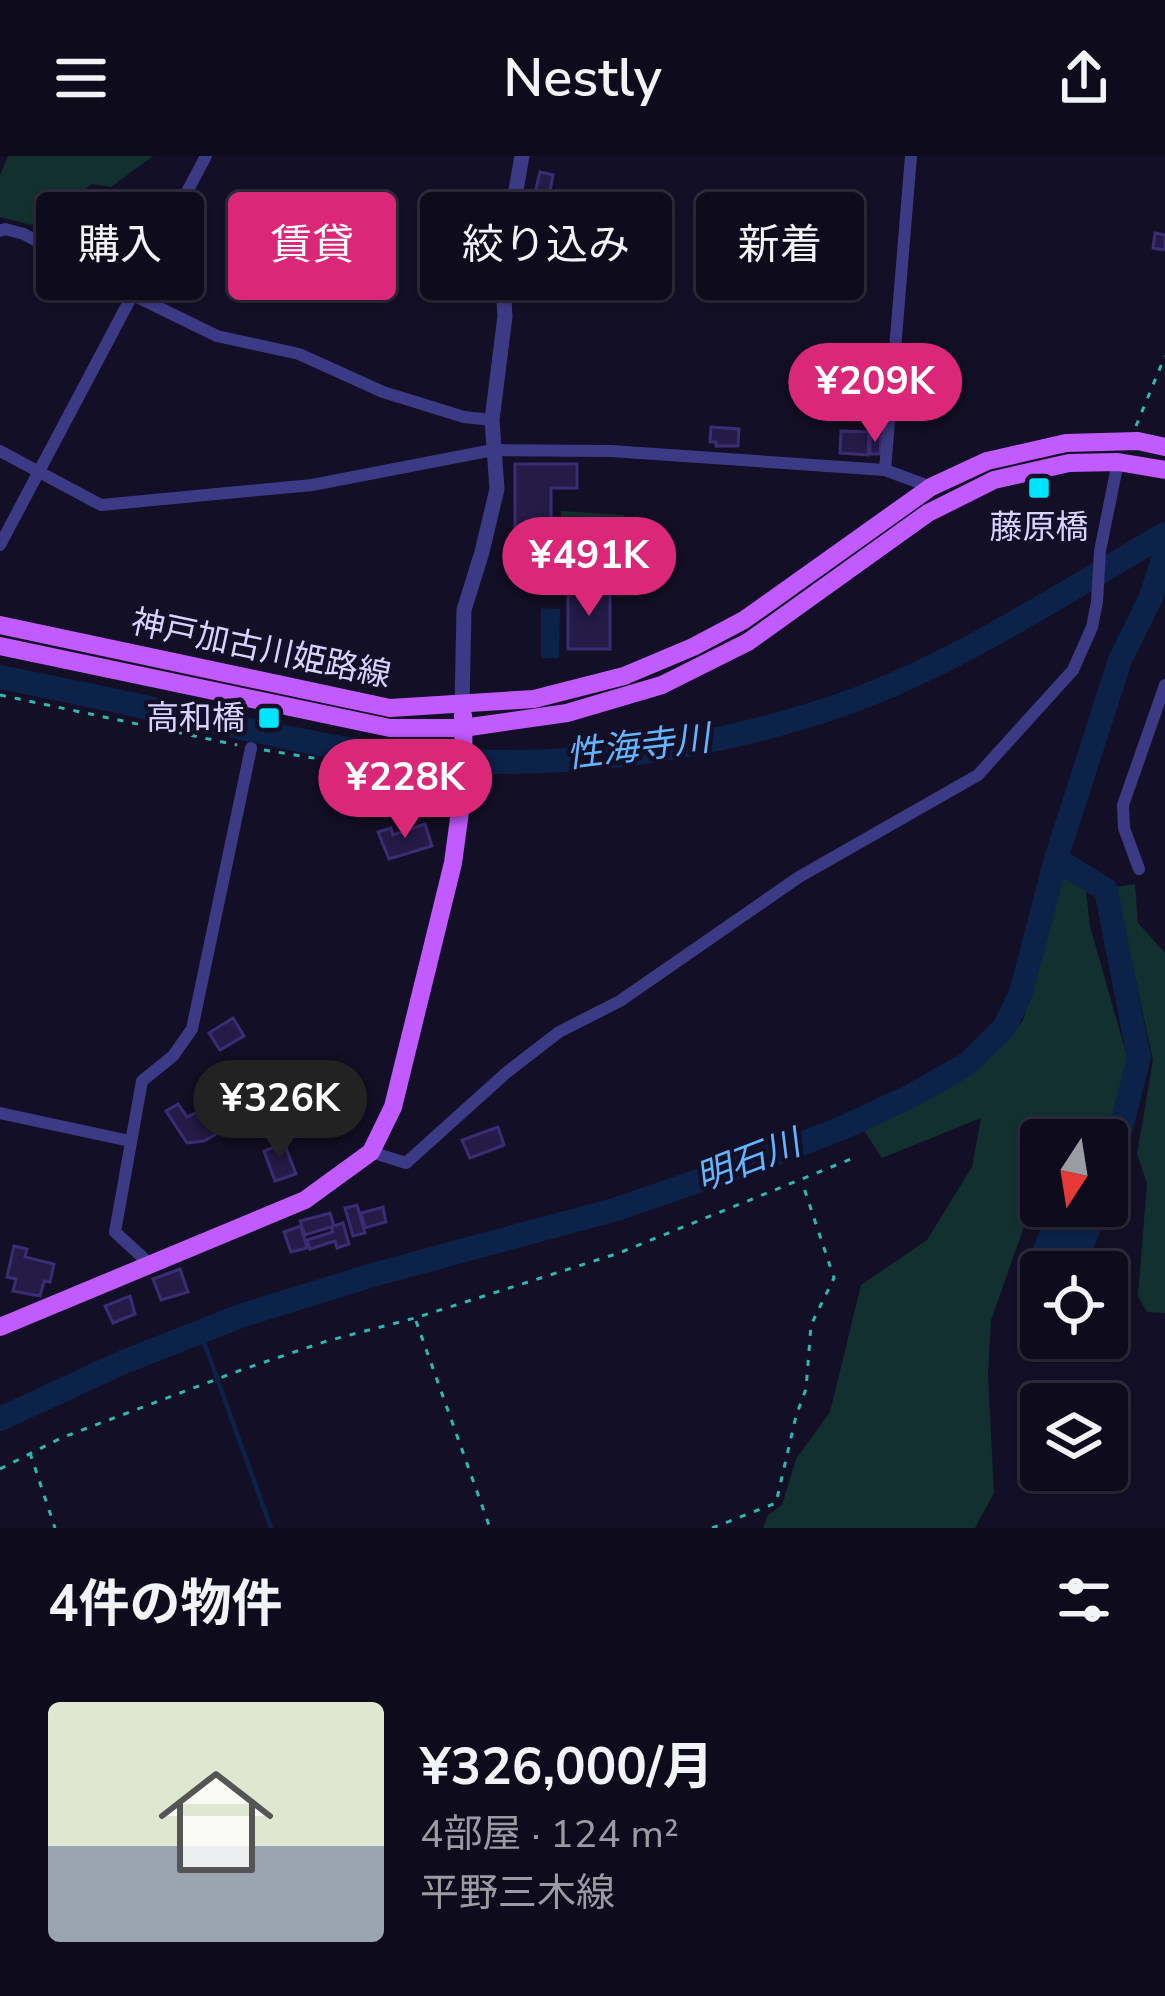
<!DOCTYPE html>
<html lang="ja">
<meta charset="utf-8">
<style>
body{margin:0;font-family:"Nunito Sans","Noto Sans JP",sans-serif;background:#1c1929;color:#f1f3f6;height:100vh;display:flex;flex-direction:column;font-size:45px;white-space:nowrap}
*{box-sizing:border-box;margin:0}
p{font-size:39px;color:#9b9ba3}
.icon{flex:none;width:66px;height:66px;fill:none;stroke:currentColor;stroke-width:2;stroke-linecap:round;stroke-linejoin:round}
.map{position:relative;height:1372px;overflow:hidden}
.details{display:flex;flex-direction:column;background:#0e0b1c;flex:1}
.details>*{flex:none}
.guide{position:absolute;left:36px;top:36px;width:1095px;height:108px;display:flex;gap:24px}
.needle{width:78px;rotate:192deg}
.fabs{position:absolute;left:1020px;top:963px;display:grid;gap:24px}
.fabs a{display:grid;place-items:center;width:108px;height:108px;border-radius:12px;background:#0e0b1c;box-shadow:0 3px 9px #0004,0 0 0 3px #2e2b3b;font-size:60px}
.price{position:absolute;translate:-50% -102px;padding:0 27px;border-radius:42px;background:#db2777;color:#fff;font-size:39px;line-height:78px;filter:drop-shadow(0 3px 6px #0008)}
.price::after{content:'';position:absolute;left:50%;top:72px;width:36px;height:27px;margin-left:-18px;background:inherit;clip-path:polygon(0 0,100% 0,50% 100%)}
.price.active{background:#222;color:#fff}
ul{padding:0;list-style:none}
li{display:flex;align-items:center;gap:36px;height:300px;padding:0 48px}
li+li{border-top:3px solid #2e2b3b}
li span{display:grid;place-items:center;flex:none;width:336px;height:240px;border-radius:12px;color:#555}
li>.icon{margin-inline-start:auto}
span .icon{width:144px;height:144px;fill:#fffc;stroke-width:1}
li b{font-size:51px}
h2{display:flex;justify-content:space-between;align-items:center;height:144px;padding:0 48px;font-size:51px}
.chip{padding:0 42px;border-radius:12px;background:#0e0b1c;box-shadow:0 3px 9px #0004,0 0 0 3px #2e2b3b;font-size:42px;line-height:108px}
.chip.active{background:#db2777;color:#fff}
header{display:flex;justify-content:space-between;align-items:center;height:156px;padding:0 48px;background:#0e0b1c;font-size:54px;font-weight:600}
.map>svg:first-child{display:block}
.green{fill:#12302f}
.water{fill:#0c2248}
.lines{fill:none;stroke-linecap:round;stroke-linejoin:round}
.stream{stroke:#0c2248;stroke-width:4.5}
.river{stroke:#0c2248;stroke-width:24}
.building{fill:#241b47;stroke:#3b2d73;stroke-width:3}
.path{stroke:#2fb8b0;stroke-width:3;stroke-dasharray:6 9;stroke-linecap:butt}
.minor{stroke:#3d3a85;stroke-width:12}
.tertiary{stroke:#3d3a85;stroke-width:15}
.primary{stroke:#c25bff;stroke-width:18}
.poi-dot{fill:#00e5ff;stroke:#130f26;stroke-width:4.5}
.labels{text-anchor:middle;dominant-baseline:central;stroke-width:9;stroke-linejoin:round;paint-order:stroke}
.poi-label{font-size:33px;fill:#d9d4ff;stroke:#130f26}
.street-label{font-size:33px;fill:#d9d4ff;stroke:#130f26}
.water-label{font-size:36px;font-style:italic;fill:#62b6ff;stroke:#130f26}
</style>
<header><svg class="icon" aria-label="menu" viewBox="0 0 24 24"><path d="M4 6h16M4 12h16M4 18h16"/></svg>Nestly<svg class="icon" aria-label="share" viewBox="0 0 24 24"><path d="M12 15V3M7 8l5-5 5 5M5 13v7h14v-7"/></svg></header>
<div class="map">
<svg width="1165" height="1372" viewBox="0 0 1165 1372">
<rect width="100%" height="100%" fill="#130f26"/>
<!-- green -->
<g class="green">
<path d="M8,0H153L111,31L92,28L31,69L0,61V19Z"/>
<path d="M561,355L624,359V370L643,371L637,440L617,441L612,431L561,430Z"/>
<path d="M1063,718L1086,735L1090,770L1130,911L1107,984H1041V1046L1031,1051L991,1164L988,1218L994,1337L975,1372H763L768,1359L782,1349L796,1303L830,1256L861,1129L927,1084L972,1011L981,962L882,1002L861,970L979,910L1023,865Z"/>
<path d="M1135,728L1138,767L1165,797V1157L1147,1156L1138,1140L1147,1027L1137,998L1153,904L1116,731Z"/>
</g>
<!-- water -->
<g class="water">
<path d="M541,452L560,453L559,502H541Z"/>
<path d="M1050,1050H1064L1104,1066L1084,1116H1041V1136L1019,1127Z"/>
</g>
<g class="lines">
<!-- stream -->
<path class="stream" d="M200,1175L271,1372"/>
<!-- river -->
<g class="river">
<path d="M0,521C69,535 137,549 205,564C283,581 360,598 439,605C457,607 476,605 494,606C606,607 718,589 826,554C946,515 1056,441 1165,378"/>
<path d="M1056,703L1106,734L1139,901L1118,984L1107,1008"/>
<path d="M1071,1087L1088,1050"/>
<path d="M0,1263L121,1207L243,1159L376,1118L617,1053L773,999L842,972L911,940L967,908L1004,872L1021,837L1056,703L1120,504L1151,441L1165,397"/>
</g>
</g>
<!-- building -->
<g class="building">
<path d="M540,16L553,19L549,40L535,37Z"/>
<path d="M1155,77L1165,79V94L1153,92Z"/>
<path d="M711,271L739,273L738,290H716V286H710Z"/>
<path d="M841,275L869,276L868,299L840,297Z"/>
<path d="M870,280H881L880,298H870Z"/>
<path d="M515,308H577V332H551V377L515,376Z"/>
<path d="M568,433L610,434V493H568Z"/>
<path d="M425,668L432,690L389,703L378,676L391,672L393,679Z"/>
<path d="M233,862L244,880L220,894L209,877Z"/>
<path d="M178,948L187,961L207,951L220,976L204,985L187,987L166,955Z"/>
<path d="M498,971L504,989L470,1002L462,984Z"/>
<path d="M284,987L296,1018L275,1025L264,995Z"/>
<path d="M357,1049L365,1077L353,1080L345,1052Z"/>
<path d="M383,1051L386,1066L365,1072L361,1057Z"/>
<path d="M330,1057L334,1070L305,1079L300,1065Z"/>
<path d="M343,1067L349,1088L337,1092L335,1085L310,1093L307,1084L333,1076L331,1071Z"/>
<path d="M301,1070L307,1092L291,1096L284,1076Z"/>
<path d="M14,1090L27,1093L25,1101L54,1108L50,1126L44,1125L40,1140L13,1135L16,1123L7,1121Z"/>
<path d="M180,1113L188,1136L161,1144L153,1123Z"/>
<path d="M130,1140L135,1158L113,1167L105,1150Z"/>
</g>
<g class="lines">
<!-- path -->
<g class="path">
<path d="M1136,270L1165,200"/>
<path d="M0,539L237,589"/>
<path d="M264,594L450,624"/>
<path d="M416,1165L490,1372"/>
<path d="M30,1297L55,1372"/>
<path d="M0,1313L61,1282L241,1214L327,1185L415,1162L619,1097L851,1003"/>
<path d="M712,1372L776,1347L796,1260L806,1233L811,1169L834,1122L802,1026"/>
</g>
<!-- minor -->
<g class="minor">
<path d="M0,75L5,73L24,78L133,139L217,180L299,198L383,236L464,261L492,264"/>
<path d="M0,295L101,349L312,329L493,294L611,295L885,314L931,331"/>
<path d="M885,314L911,0"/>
<path d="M0,389L206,0"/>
<path d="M1139,713L1124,672L1123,649L1165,529"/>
<path d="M0,957L130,985"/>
<path d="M371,996L406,1007L506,917L559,876L620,845L799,721L978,619L1073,514L1092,471L1097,446L1100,395L1118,306"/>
<path d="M151,1109L115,1076L142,925L173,900L192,873L251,592"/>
</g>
<!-- tertiary -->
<path class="tertiary" d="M462,549L464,454L482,396L497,333L492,264L505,160L502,113L522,0"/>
<!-- primary -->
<g class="primary">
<path d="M0,469L390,552L534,543L624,520L693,491L744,464L931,331L987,305L1066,287L1138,285L1165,291"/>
<path d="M0,490L390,572H463L567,557L662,529L748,486L928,357L994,324L1069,307L1118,306L1165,314"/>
<path d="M0,1171L305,1044L371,996L393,951L453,707L464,626L463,559"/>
</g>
</g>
<!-- markers -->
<g class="poi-dot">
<rect x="1027" y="320" width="24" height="24" rx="6"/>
<rect x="257" y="550" width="24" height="24" rx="6"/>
</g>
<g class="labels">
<!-- poi labels -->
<g class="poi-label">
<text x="1039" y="371">藤原橋</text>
<text x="245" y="562" text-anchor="end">高和橋</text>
</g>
<!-- street labels -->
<g class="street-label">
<text transform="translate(261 493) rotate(12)">神戸加古川姫路線</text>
</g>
<!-- water labels -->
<g class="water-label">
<text transform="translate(638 591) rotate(-7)">性海寺川</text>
<text transform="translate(748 1005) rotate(-21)">明石川</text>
</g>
</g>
</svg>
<div class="fabs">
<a><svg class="needle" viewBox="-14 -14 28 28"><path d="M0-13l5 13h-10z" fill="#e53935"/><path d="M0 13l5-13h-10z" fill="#9b9ba3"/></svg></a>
<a><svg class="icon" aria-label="locate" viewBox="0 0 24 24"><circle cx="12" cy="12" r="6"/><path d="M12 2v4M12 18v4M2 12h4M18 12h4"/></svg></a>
<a><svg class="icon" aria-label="layers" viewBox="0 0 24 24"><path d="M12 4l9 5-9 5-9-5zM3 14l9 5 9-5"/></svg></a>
</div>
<b class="price" style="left:875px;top:289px">¥209K</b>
<b class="price" style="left:589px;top:463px">¥491K</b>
<b class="price" style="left:405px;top:685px">¥228K</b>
<b class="price active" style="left:280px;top:1006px">¥326K</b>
<div class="guide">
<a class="chip">購入</a>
<a class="chip active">賃貸</a>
<a class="chip">絞り込み</a>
<a class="chip">新着</a>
</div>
</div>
<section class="details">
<h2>4件の物件<svg class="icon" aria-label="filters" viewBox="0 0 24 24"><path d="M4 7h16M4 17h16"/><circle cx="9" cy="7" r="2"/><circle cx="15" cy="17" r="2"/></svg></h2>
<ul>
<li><span style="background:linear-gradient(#dfe7d0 60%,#9aa5b1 0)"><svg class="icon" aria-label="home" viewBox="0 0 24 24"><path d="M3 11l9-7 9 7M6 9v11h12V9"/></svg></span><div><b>¥326,000/月</b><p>4部屋 · 124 m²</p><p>平野三木線</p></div></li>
</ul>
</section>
